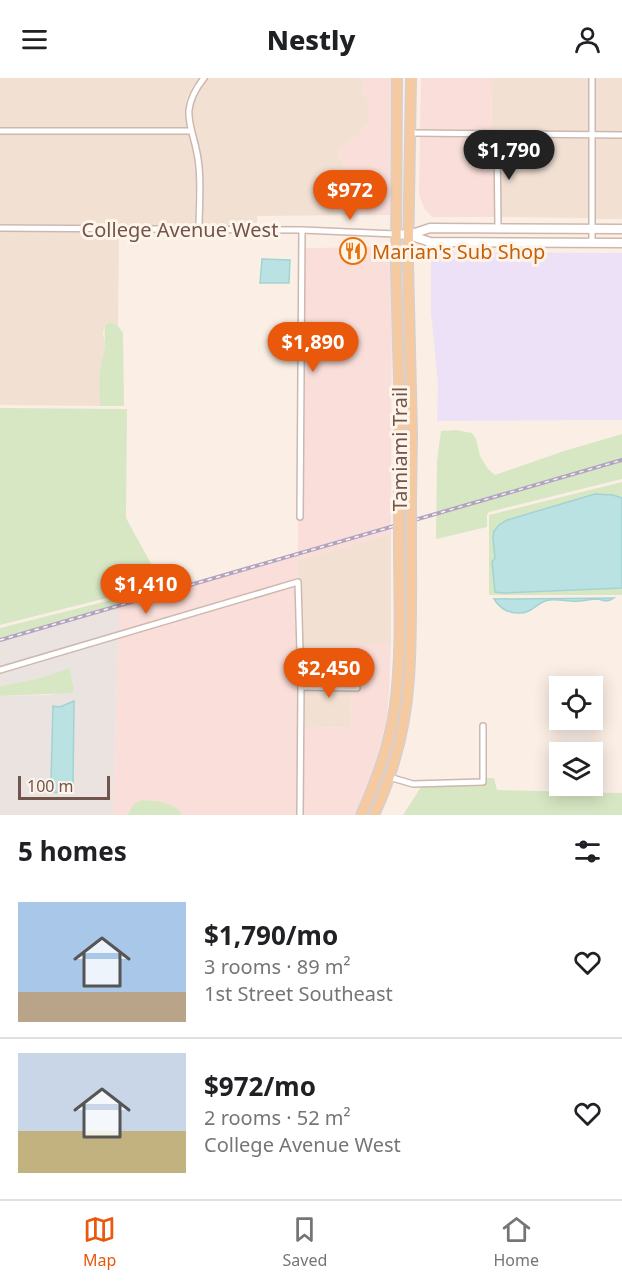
<!DOCTYPE html>
<meta charset="utf-8">
<style>
body{margin:0;font-family:"Noto Sans",sans-serif;background:#f6f6f6;color:#202124;height:100vh;display:flex;flex-direction:column;font-size:22px;white-space:nowrap}
*{box-sizing:border-box;margin:0}
p{font-size:20px;color:#757577}
.icon{flex:none;width:33px;height:33px;fill:none;stroke:currentColor;stroke-width:2;stroke-linecap:round;stroke-linejoin:round}
.map{position:relative;height:737px;overflow:hidden}
.side{display:flex;flex-direction:column;background:#fff;flex:1}
.side>*{flex:none}
.buttons{position:absolute;left:549px;top:598px;display:grid;gap:12px}
.buttons a{display:grid;place-items:center;width:54px;height:54px;border-radius:0px;background:#fff;box-shadow:0 3px 15px #0003;font-size:30px}
.scale{position:absolute;left:18px;bottom:15px;width:92px;box-sizing:border-box;padding-left:6px;border:3px solid #71544c;border-top:0;font-size:16px;line-height:21px;white-space:nowrap;color:#71544c;-webkit-text-stroke:4px #fef4ea;paint-order:stroke}
.price{position:absolute;translate:-50% -51px;padding:0 14px;border-radius:21px;background:#ea580c;color:#fff;font-size:20px;line-height:39px;filter:drop-shadow(0 2px 3px #0008)}
.price::after{content:'';position:absolute;left:50%;top:36px;width:18px;height:14px;margin-left:-9px;background:inherit;clip-path:polygon(0 0,100% 0,50% 100%)}
.price.active{background:#222;color:#fff}
ul{padding:0;list-style:none}
li{display:flex;align-items:center;gap:18px;height:150px;padding:0 18px}
li+li{border-top:2px solid #e0e0e0}
li span{display:grid;place-items:center;flex:none;width:168px;height:120px;border-radius:0px;color:#555}
li>.icon{margin-inline-start:auto}
span .icon{width:72px;height:72px;fill:#fffc;stroke-width:1}
li b{font-size:26px}
h2{display:flex;justify-content:space-between;align-items:center;height:72px;padding:0 18px;font-size:26px}
header{display:flex;justify-content:space-between;align-items:center;height:78px;padding:0 18px;background:#fff;font-size:27px;font-weight:800}
.tabs{display:flex;justify-content:space-around;align-items:center;height:84px;border-top:2px solid #e0e0e0;background:#fff;font-size:16px;color:#757577}
.tabs a{display:grid;justify-items:center;gap:3px}
.tabs .active{color:#ea580c}
.map>svg:first-child{display:block}
.residential{fill:#f2e0d3}
.commercial{fill:#faded9}
.industrial{fill:#ebe3df;fill-rule:evenodd}
.education{fill:#ece1f7}
.green{fill:#d7e7c4}
.water{fill:#bae2e3;stroke:#a1d3d4;stroke-width:1.5}
.lines{fill:none;stroke-linecap:round;stroke-linejoin:round}
.minor-casing{stroke:#cdb8af;stroke-width:8}
.secondary-casing{stroke:#d0b7ac;stroke-width:11}
.primary-casing{stroke:#d7cfcd;stroke-width:12}
.minor{stroke:#fff;stroke-width:5}
.secondary{stroke:#fff;stroke-width:8}
.primary{stroke:#f5caa1;stroke-width:9}
.rail-casing{stroke:#b1a4c3;stroke-width:4}
.rail{stroke:#fef4ea;stroke-width:1.5;stroke-dasharray:4.5;stroke-linecap:butt}
.primary-bridge-casing{stroke:#d7cfcd;stroke-width:12;stroke-linecap:butt}
.primary-bridge{stroke:#f5caa1;stroke-width:9}
.labels{text-anchor:middle;dominant-baseline:central;stroke-width:6;stroke-linejoin:round;paint-order:stroke}
.street-label{font-size:20px;fill:#71544c;stroke:#fef4ea}
.food-label{font-size:20px;fill:#c56008;stroke:#fef4ea;text-anchor:start}
</style>
<header><svg class="icon" aria-label="menu" viewBox="0 0 24 24"><path d="M4 6h16M4 12h16M4 18h16"/></svg>Nestly<svg class="icon" aria-label="person" viewBox="0 0 24 24"><circle cx="12" cy="8" r="4"/><path d="M4 21q1-7 8-7t8 7"/></svg></header>
<div class="map">
<svg width="622" height="737" viewBox="0 0 622 737">
<rect width="100%" height="100%" fill="#fbefe5"/>
<!-- residential -->
<g class="residential">
<path d="M0,0H200L193,8L186,22L185,38L187,50L0,49Z"/>
<path d="M208,0H364L362,14L368,23L370,33L369,43L358,58L350,62L337,75L344,88L350,115V137L257,138V148H202V90L199,68L194,53L192,38L193,24L198,12Z"/>
<path d="M491,0H589V53H492Z"/>
<rect x="595" y="0" width="27" height="53"/>
<path d="M0,56L189,57L193,69L196,91L195,148L0,146Z"/>
<path d="M501,60L589,61V140L501,139Z"/>
<rect x="595" y="61" width="27" height="80"/>
<path d="M0,153L112,154V156L119,157L118,248L111,244L105,247L103,255L105,264L103,285L100,293V328L0,327Z"/>
<path d="M391,456V566H350V606H304L302,506L301,501L298,500V482Z"/>
<path d="M304,613H350L351,649L304,650Z"/>
</g>
<!-- commercial -->
<g class="commercial">
<path d="M364,0H391L390,137H350V114L344,88L337,75L350,62L358,58L369,43L370,33L368,23L362,14Z"/>
<path d="M421,0H491L492,53L420,52Z"/>
<path d="M420,59L493,60L495,139H433L429,136L424,130L419,116Z"/>
<path d="M376,169L387,177L392,185L391,456L298,482V500L119,553V526L298,474V442H303L305,170Z"/>
<path d="M295,509L298,609L297,737H182V735L128,734L127,737H113L118,561Z"/>
<path d="M350,566H391L389,616L386,644L378,674L368,709L354,737H303L304,650L351,649L350,613H360V607L350,606Z"/>
</g>
<!-- industrial -->
<g class="industrial">
<path d="M119,526V553L0,588V561Z"/>
<path d="M118,561L113,737H0V618L48,617L74,612L70,590L40,600L0,608V595ZM74,623L53,714L51,704L53,628L60,629Z"/>
</g>
<!-- education -->
<path class="education" d="M431,174L622,175V342L437,343L438,304L431,234Z"/>
<!-- green -->
<g class="green">
<path d="M111,244L118,248L123,255L124,328H100C100,317 98,305 100,294C101,285 104,277 105,266C105,259 104,254 105,247Z"/>
<path d="M0,330L127,331L126,440L162,506L0,547Z"/>
<path d="M456,352L472,355L476,361L480,378L488,391L495,397L564,373L622,356V401L489,434L487,437V449L436,461L437,383L441,353Z"/>
<path d="M622,404V517H489V437Z"/>
<path d="M135,516V521L0,561V550Z"/>
<path d="M70,590L74,612L72,615L0,618V608L40,600Z"/>
<path d="M486,700H494L497,712L622,715V737H403L421,709L486,707Z"/>
<path d="M142,722C155,723 176,724 182,737H127L134,726Z"/>
</g>
<!-- water -->
<g class="water">
<path d="M262,181L290,182L289,205H260Z"/>
<path d="M595,416L613,417L622,420V510L504,515L495,514L492,484L495,480L493,460L494,453L499,447L507,442Z"/>
<path d="M614,520C607,525 604,522 597,521C591,521 584,523 578,523C569,524 560,521 550,522C536,523 534,536 517,535C506,534 500,530 494,521Z"/>
<path d="M74,623L73,707L59,715L53,714L51,704L53,628L60,629Z"/>
</g>
<g class="lines">
<defs>
<g id="minor">
<path d="M0,53H191"/>
<path d="M411,55L622,57"/>
<path d="M497,57L498,150"/>
<path d="M0,150L302,152L396,156"/>
<path d="M199,151C199,131 201,110 199,89C196,50 175,37 204,0"/>
<path d="M592,165V0"/>
<path d="M300,439L302,152"/>
<path d="M0,592L298,504L301,609L300,737"/>
<path d="M301,609L357,610"/>
<path d="M389,699L413,706L483,704V648"/>
</g>
<g id="secondary">
<path d="M396,156L409,157L430,164L622,165"/>
<path d="M409,157L430,150L622,151"/>
</g>
<g id="primary">
<path d="M397,0L396,187L400,345L399,423"/>
<path d="M411,0L408,184L412,357L411,420"/>
<path d="M361,737C377,702 390,665 395,627C402,574 399,519 399,465"/>
<path d="M374,737C394,694 406,647 409,600C412,554 411,508 411,462"/>
</g>
</defs>
<!-- minor casing -->
<use href="#minor" class="minor-casing"/>
<!-- secondary casing -->
<use href="#secondary" class="secondary-casing"/>
<!-- primary casing -->
<use href="#primary" class="primary-casing"/>
<!-- minor -->
<use href="#minor" class="minor"/>
<!-- secondary -->
<use href="#secondary" class="secondary"/>
<!-- primary -->
<use href="#primary" class="primary"/>
<defs>
<path id="rail" d="M0,562L622,382"/>
</defs>
<!-- rail casing -->
<use href="#rail" class="rail-casing"/>
<!-- rail -->
<use href="#rail" class="rail"/>
<defs>
<g id="primary-bridge">
<path d="M411,462V420"/>
<path d="M399,465V423"/>
</g>
</defs>
<!-- primary-bridge casing -->
<use href="#primary-bridge" class="primary-bridge-casing"/>
<!-- primary-bridge -->
<use href="#primary-bridge" class="primary-bridge"/>
</g>
<!-- icons -->
<defs>
<symbol id="restaurant-ring" viewBox="-11 -11 22 22"><circle r="9.5" fill="#fef4ea" stroke="#e8710a" stroke-width="1.5"/><path d="M-5-6h1v4h1v-4h1v4h1v-4h1v5L-1.5 .5V6h-2V.5L-5-1ZM5-6V6H3V1.5H1.5Q1.5-4 5-6Z" fill="#e8710a"/></symbol>
</defs>
<g fill-rule="evenodd">
<use href="#restaurant-ring" x="338" y="158" width="30" height="30"/>
</g>
<g class="labels">
<!-- street labels -->
<g class="street-label">
<text x="180" y="151">College Avenue West</text>
<text transform="translate(399 371) rotate(-90)">Tamiami Trail</text>
</g>
<!-- food labels -->
<g class="food-label">
<text x="372" y="173">Marian's Sub Shop</text>
</g>
</g>
</svg>
<div class="buttons">
<a><svg class="icon" aria-label="locate" viewBox="0 0 24 24"><circle cx="12" cy="12" r="6"/><path d="M12 2v4M12 18v4M2 12h4M18 12h4"/></svg></a>
<a><svg class="icon" aria-label="layers" viewBox="0 0 24 24"><path d="M12 4l9 5-9 5-9-5zM3 14l9 5 9-5"/></svg></a>
</div>
<div class="scale">100 m</div>
<b class="price active" style="left:509px;top:103px">$1,790</b>
<b class="price" style="left:350px;top:143px">$972</b>
<b class="price" style="left:313px;top:295px">$1,890</b>
<b class="price" style="left:146px;top:537px">$1,410</b>
<b class="price" style="left:329px;top:621px">$2,450</b>
</div>
<section class="side">
<h2>5 homes<svg class="icon" aria-label="filters" viewBox="0 0 24 24"><path d="M4 7h16M4 17h16"/><circle cx="9" cy="7" r="2"/><circle cx="15" cy="17" r="2"/></svg></h2>
<ul>
<li><span style="background:linear-gradient(#a9c7e8 75%,#b9a48a 0)"><svg class="icon" aria-label="home" viewBox="0 0 24 24"><path d="M3 11l9-7 9 7M6 9v11h12V9"/></svg></span><div><b>$1,790/mo</b><p>3 rooms · 89 m²</p><p>1st Street Southeast</p></div><svg class="icon" aria-label="heart" viewBox="0 0 24 24"><path d="M12 20l-8-8c-3-5 5-10 8-4 3-6 11-1 8 4z"/></svg></li>
<li><span style="background:linear-gradient(#c9d6e8 65%,#c2b280 0)"><svg class="icon" aria-label="home" viewBox="0 0 24 24"><path d="M3 11l9-7 9 7M6 9v11h12V9"/></svg></span><div><b>$972/mo</b><p>2 rooms · 52 m²</p><p>College Avenue West</p></div><svg class="icon" aria-label="heart" viewBox="0 0 24 24"><path d="M12 20l-8-8c-3-5 5-10 8-4 3-6 11-1 8 4z"/></svg></li>
</ul>
</section>
<nav class="tabs">
<a class="active"><svg class="icon" aria-label="map" viewBox="0 0 24 24"><path d="M3 6l6-2 6 2 6-2v14l-6 2-6-2-6 2zM9 4v14M15 6v14"/></svg>Map</a>
<a><svg class="icon" aria-label="saved" viewBox="0 0 24 24"><path d="M7 4h10v16l-5-4-5 4z"/></svg>Saved</a>
<a><svg class="icon" aria-label="home" viewBox="0 0 24 24"><path d="M3 11l9-7 9 7M6 9v11h12V9"/></svg>Home</a>
</nav>
